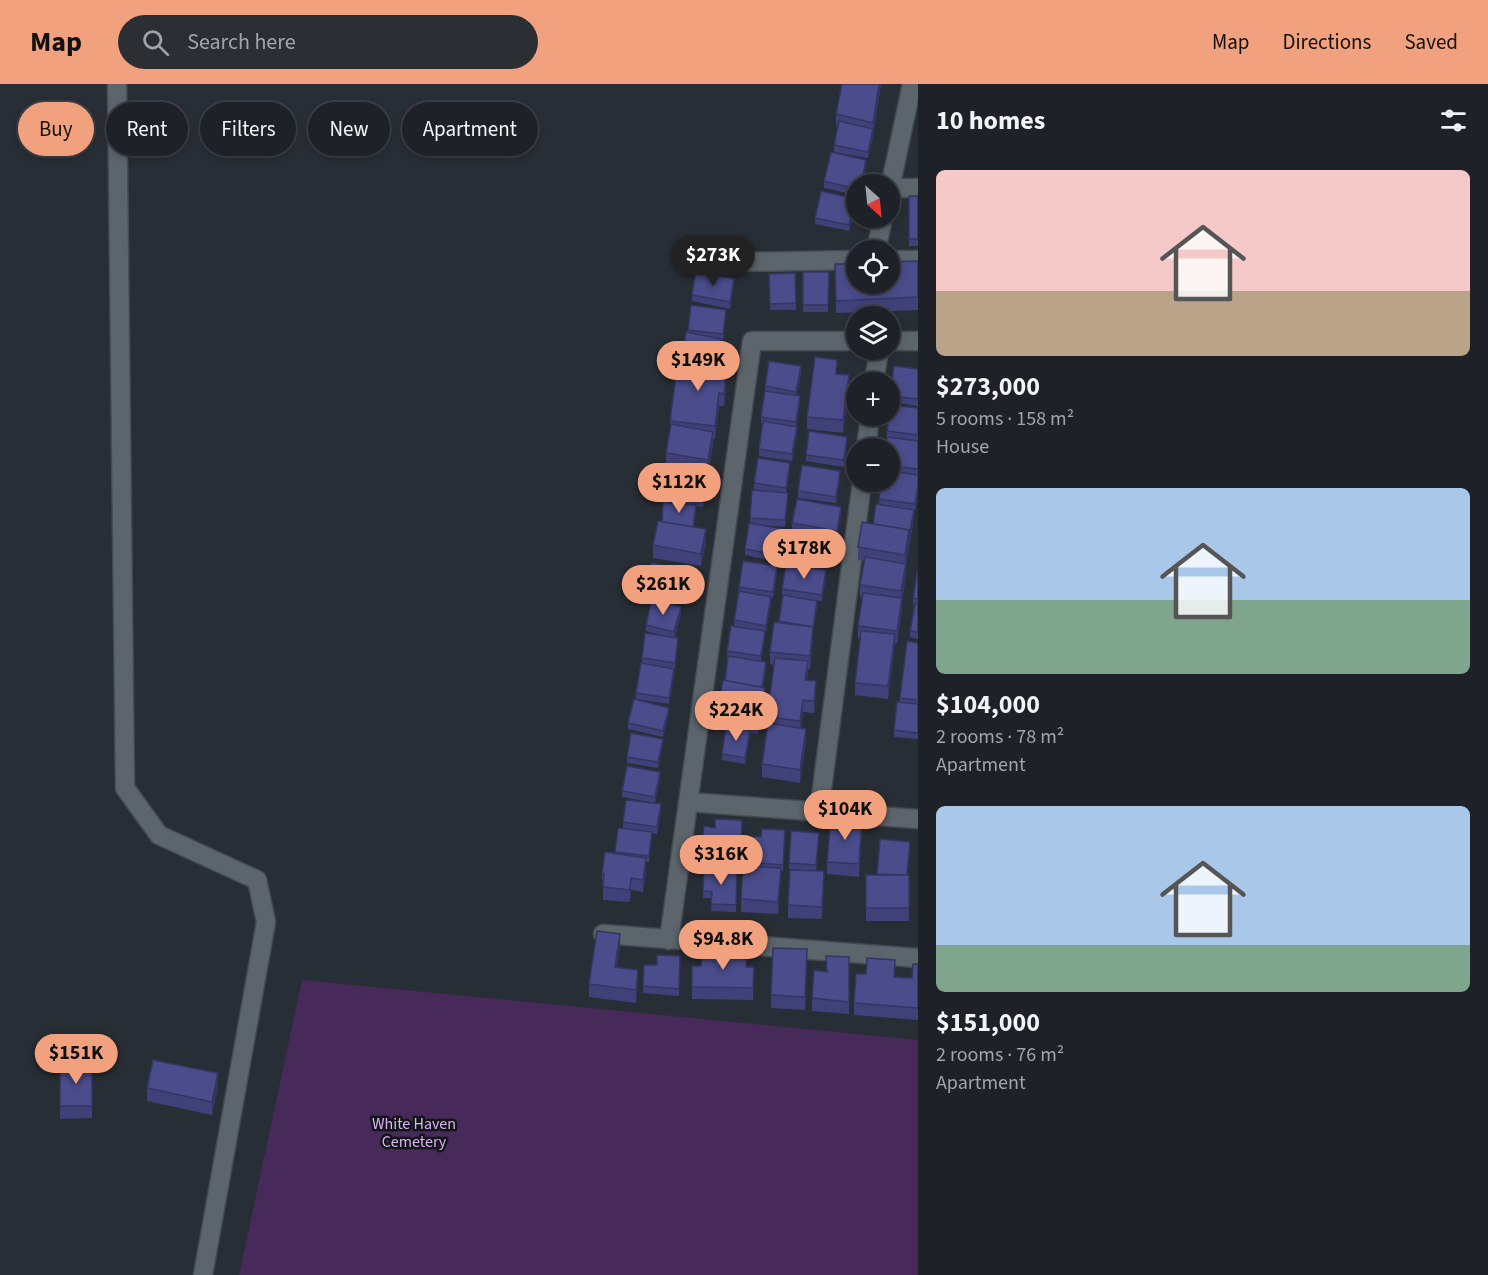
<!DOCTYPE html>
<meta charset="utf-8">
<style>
body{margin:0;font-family:"Source Sans 3",sans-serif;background:#2b2f34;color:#f1f3f6;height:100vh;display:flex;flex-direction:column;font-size:22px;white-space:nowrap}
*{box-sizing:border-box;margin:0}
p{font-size:20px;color:#a1a4a8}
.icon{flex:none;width:33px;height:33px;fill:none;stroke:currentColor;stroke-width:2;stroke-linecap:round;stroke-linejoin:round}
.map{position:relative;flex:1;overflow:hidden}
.drawer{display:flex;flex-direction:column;background:#1e2228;width:570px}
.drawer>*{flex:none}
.banner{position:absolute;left:18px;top:18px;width:570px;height:54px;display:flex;gap:12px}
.needle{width:39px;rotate:153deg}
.buttons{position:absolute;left:846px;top:90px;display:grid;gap:12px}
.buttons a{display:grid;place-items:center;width:54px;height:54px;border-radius:50%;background:#1e2228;box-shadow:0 3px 9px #0003,0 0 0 2px #3c3f45;font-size:30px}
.price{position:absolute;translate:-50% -51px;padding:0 14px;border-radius:21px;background:#f2a17e;color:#111;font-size:20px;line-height:39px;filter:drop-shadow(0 2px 3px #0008)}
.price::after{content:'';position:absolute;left:50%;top:36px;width:18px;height:14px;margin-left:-9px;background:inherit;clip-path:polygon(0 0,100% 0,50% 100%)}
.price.on{background:#222;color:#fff}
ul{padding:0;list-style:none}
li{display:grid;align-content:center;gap:12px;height:318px;padding:0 18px}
li span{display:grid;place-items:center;height:186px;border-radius:9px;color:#555}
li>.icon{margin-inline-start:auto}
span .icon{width:108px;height:108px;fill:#fffc;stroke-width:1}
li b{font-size:26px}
h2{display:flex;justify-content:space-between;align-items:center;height:72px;padding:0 18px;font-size:26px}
.chip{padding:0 21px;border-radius:27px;background:#1e2228;box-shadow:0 3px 9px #0003,0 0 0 2px #3c3f45;font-size:21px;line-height:54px}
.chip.on{background:#f2a17e;color:#111}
header{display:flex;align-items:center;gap:36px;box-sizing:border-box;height:84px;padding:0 30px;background:#f2a17e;color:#111}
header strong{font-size:28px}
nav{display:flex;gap:33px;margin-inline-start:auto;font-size:21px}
.search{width:420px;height:54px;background:#2b2f34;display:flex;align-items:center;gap:15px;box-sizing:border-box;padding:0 21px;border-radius:33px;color:#a1a4a8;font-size:22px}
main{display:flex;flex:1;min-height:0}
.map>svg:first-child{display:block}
.green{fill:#472a59}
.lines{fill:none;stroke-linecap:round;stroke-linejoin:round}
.minor-casing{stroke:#454b51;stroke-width:21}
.minor{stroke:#5c646c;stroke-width:18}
.wall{fill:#404178}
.shaded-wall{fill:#343561}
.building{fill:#4a4c8b;stroke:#343561;stroke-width:1.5}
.labels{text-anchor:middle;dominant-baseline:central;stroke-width:5;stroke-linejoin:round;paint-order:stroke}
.park-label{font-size:16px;fill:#dbb1f7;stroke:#131619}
</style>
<header>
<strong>Map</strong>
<div class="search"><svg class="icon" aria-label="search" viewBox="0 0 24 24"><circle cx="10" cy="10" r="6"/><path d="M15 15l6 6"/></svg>Search here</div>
<nav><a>Map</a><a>Directions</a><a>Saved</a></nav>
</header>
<main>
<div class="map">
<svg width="918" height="1191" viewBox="0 0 918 1191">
<rect width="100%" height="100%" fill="#282e35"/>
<!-- green -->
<path class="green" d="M302,896L918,956V1191H239Z"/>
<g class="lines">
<defs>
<g id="minor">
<path d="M117,0L125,704L159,751L257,796L266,838L203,1191"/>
<path d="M890,104L912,0"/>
<path d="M890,104H918"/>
<path d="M876,166L883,134"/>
<path d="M890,176H918"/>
<path d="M685,179L856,176"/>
<path d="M890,257H918"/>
<path d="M874,298L879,266"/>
<path d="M866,364L870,332"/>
<path d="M688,718L918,735"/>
<path d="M819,728L862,398"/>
<path d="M603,850L918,874"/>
<path d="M669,856L752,257H856"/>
</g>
</defs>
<!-- minor casing -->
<use href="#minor" class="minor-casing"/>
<!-- minor -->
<use href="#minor" class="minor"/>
</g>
<!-- wall -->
<g class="wall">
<path d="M881,0L873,52L868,74L834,68V61L838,43L836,42V30Z"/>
<path d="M866,82L862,100H856V111L824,104V97Z"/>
<rect x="909" y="112" width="9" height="50"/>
<path d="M856,122L849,147L815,140V134Z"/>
<path d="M918,177V226L836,229L835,180Z"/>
<path d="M803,188H829L828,228H803Z"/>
<path d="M795,189L796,226H770L769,190Z"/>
<path d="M734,201L730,225L692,217V211Z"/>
<path d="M726,232L723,256H721V261L717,280L727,294L724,322H719L715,355H713V361L708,389L666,381V369L670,345V337L688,246Z"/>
<path d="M918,285V322L890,318V312Z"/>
<path d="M801,289L797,312L800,319L796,343L797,349L792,377L759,372V365L763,339H761V333L765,308V302Z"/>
<path d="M837,290L849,304L843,349L807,345V333Z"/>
<path d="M918,324V408L915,427L914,426V433L906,481V492L902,517V527L897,559H895L888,615L855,611V599L860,555L858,554V542L862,513H860V501L864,477L858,476V463L873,440L879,420V415L890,398V364L896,354L887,353V347Z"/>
<path d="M847,359L844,383L806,377V371Z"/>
<path d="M790,386L786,409L788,415L785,443L762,441L783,451L778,478L745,471V465L750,439V434L762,407L754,405V399Z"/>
<path d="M840,393L836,419L798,414V407Z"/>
<path d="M707,399L703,423L696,422L694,443L706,458L701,482L653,474V461L662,438L690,421L665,416V409Z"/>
<path d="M841,429L837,453L792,446V439Z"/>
<path d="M833,461L830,484L787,478V472Z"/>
<path d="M777,488L773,514H771L766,548H765L761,577L766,584L763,603L765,616L758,650L750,649L745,680L722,676V670L726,644L717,643V630L725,597L728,574L727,573V567L734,542V536L739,503Z"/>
<path d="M918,489V555L910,553V547L914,521H913V514Z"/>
<path d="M826,492L822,517L784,512L817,524L813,547V556L810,585H808L807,596L816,610L814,629L803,628L801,644L806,657L800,699L762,693V680L767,646V633L774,581L770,580V568L779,538L783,511H782V505Z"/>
<path d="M688,493L683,520L646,513V507Z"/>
<path d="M681,529L675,553L678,560L675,585L665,584L674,592L669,620L636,615V609L642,580V574L664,552L646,547V541Z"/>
<path d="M918,559V655L894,653V646L900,614Z"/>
<path d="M669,630L663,653L628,645V639Z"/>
<path d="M663,661L658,684L627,679V673Z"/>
<path d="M660,694L655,719L622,713V707Z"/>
<path d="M661,727L657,750L652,749L649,778H646V787L643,808L631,806L630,818L603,816V802H602V789L615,770L618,744H623V738Z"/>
<path d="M862,748L859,793L827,790V778Z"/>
<path d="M742,749L741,784L701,782V769Z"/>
<path d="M749,752L785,753L783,787H781L778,830L741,828V815L748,782Z"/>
<path d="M819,755L816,787L824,800L822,835L788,834V821L803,786L789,785V779Z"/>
<path d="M880,755L910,764L907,791H909V837H866V791H877Z"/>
<path d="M737,787L736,828L711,827L712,814H703V807Z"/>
<path d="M620,862L617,883L638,899L636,919L589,913V900Z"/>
<path d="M680,872L679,912L643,909V902L657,881Z"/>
<path d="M849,873V930L812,927V914L827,888Z"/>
<path d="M807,878L805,926L771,924V911Z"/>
<path d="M918,880V936L854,931V919L895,893L912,894Z"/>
<path d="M692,882L754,883L753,916L692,915Z"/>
<path d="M92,979V1034L60,1035V980Z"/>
<path d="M218,1002L212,1031L147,1017V1004Z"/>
</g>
<!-- shaded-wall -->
<g class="shaded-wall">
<path d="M879,0H881L873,52L868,74V68L873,45V39Z"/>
<path d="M866,76V82L862,100H861Z"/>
<path d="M856,115V122L849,147V141Z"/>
<path d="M734,195V201L730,225V218Z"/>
<path d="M721,255V261L715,290V284Z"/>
<path d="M727,281V294L724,322V310Z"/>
<path d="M801,282V289L796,314V308Z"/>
<path d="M849,291V304L843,349V336Z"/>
<path d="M719,309V322L715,355V342Z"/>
<path d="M800,312V319L796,344V338Z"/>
<path d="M797,343V349L792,377V370Z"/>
<path d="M713,348V361L708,389V376Z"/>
<path d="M847,353V359L844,383V376Z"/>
<path d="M790,379V386L786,411V404Z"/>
<path d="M840,387V393L836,419V413Z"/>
<path d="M707,393V399L703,423V417Z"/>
<path d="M918,402V408L915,427V420Z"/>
<path d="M841,423V429L837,453V447Z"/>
<path d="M914,426V433L906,481V492L902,517V527L897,559V547L901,518V507L905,482V471L909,446Z"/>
<path d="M706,445V458L701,482V470Z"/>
<path d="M783,445V451L778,478V471Z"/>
<path d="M833,454V461L830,484V478Z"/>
<path d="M777,482V488L773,514V508Z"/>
<path d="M688,486V493L683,520V514Z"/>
<path d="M826,486V492L822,517V511Z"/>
<path d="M771,513V519L766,548V542Z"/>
<path d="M817,517V524L813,547V556L810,585V572L813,544Z"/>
<path d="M681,523V529L674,554V548Z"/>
<path d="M765,547V553L761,579V572Z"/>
<path d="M895,550V563L888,615V602Z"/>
<path d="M678,554V560L675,585V579Z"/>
<path d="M808,577V590L805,609V596Z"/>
<path d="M766,578V584L762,611V605Z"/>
<path d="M674,585V592L669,620V614Z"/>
<path d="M816,597V610L814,629V617Z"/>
<path d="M765,604V616L758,650V638Z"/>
<path d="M803,616V628L800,650V637Z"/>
<path d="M669,624V630L663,653V647Z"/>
<path d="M806,645V657L800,699V686Z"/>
<path d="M750,646V653L745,680V674Z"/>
<path d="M663,655V661L658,684V678Z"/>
<path d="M660,688V694L655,719V713Z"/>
<path d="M661,720V727L657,750V743Z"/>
<path d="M862,735V748L859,793V780Z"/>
<path d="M646,774V787L643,808V796Z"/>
<path d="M781,784V796L778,830V818Z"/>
<path d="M631,794V806L630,818V806Z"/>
<path d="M620,850V862L615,896V883Z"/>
<path d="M638,886V899L636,919V906Z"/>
<path d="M218,989V1002L212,1031V1018Z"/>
</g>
<!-- building -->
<g class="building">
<path d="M842,0H879L873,39L836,30Z"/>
<path d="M839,37L873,45L868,68L834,61Z"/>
<path d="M831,68L866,76L861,100H856V105L824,97Z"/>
<path d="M821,107L856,115L849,141L815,134Z"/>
<rect x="909" y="112" width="9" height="43"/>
<path d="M918,177V213L836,217L835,180H856V200H890V178Z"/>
<path d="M696,187L734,195L730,218L692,211Z"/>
<path d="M803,188H829L828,221H803Z"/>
<path d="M795,189L796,219L770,220L769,190Z"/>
<path d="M691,221L726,226L723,250L688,246Z"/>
<path d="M686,248L721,255L716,280L681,277Z"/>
<path d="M815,273L837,276L836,290L849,291L843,336L807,333Z"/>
<path d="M678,276L727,281L724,310L719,309L715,342L670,337Z"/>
<path d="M769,277L801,282L796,308L765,302Z"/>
<path d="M894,282L918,285V315L890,312Z"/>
<path d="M765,307L800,312L796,338L761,333Z"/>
<path d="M890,321L918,324V351L887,347Z"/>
<path d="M763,337L797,343L792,370L759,365Z"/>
<path d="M671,340L713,348L708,376L666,369Z"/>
<path d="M809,347L847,353L844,376L806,371Z"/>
<path d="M887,353L918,357V385L890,382V364H886Z"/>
<path d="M758,374L790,379L786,404L754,399Z"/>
<path d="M802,381L840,387L836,413L798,407Z"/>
<path d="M669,385L707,393L703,417L665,409Z"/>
<path d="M890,387L918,391V402L915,420L879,415L881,398H890Z"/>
<path d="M752,406L788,409L785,436L750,434Z"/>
<path d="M797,415L841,423L837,447L792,439Z"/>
<path d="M663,418L696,421L693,443L662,438Z"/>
<path d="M876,420L914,426L909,452V446L873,440Z"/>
<path d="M658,437L706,445L701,470L653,461Z"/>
<path d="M862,438L909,446L905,471L858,463Z"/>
<path d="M749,439L783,445L778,471L745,465Z"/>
<path d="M790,448L833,454L830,478L787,472Z"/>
<path d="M865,473L906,480L901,507L860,501Z"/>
<path d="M743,477L777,482L773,508L739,503Z"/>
<path d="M652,479L688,486L683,514L646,507Z"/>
<path d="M786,480L826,486L822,511L782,505Z"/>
<path d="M917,489H918V515L913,514Z"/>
<path d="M739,507L771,513L766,542L734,536Z"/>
<path d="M863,509L902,514L897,547L858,542Z"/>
<path d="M783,511L817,517L813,543L779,537Z"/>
<path d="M652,515L681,523L674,548L646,541Z"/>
<path d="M915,520H918V548L910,547Z"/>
<path d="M774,538L813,543L810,572L770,568Z"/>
<path d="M731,542L765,547L761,572L727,567Z"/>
<path d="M861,547L895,550L888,602L855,599Z"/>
<path d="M645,549L678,554L675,579L642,574Z"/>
<path d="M907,557L918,559V616L900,614Z"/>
<path d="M728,572L766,578L762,603L725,597Z"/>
<path d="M775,574L808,577L805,596L816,597L814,617L803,616L800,637L767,633Z"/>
<path d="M641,579L674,585L669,614L636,609Z"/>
<path d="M723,596L765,604L758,638L717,630Z"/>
<path d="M634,615L669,624L663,647L628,639Z"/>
<path d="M897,618L918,620V649L894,646Z"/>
<path d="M768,639L806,645L800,686L762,680Z"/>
<path d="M726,643L750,646L745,674L722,670Z"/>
<path d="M631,649L663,655L658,678L627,673Z"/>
<path d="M627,682L660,688L655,713L622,707Z"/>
<path d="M626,716L661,720L657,743L623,738Z"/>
<path d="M831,733L862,735L859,780L827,778Z"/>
<path d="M715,735L742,736L741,772L701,769L704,742L715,744Z"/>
<path d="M618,744L652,748L649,772L615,768Z"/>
<path d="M762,745L785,746L783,781L748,778L749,752L761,753Z"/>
<path d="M791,747L819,749L816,781L789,779Z"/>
<path d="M880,755L910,758L907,791L877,790Z"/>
<path d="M605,768L646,774L643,796L631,794L630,806L603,803L604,790L602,789Z"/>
<path d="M743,782L781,784L778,818L741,815Z"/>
<path d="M704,785L737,787L736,821L711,820L712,808L703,807Z"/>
<path d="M790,786L824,787L822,823L788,821Z"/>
<rect x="866" y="791" width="43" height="33"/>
<path d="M597,847L620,850L615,883L638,886L636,906L589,900Z"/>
<path d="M773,864L807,865L805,913L771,911Z"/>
<path d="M702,865L747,869L746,883H754L753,904L692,903V882H701Z"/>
<path d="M657,871L680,872L679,905L643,902L644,881H657Z"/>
<path d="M826,872L849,873V918L812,914L814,886L827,888Z"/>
<path d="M867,874L895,876L894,893L912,894L913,880H918V924L854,919L856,890H866Z"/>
<path d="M153,976L218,989L212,1018L147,1004Z"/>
<path d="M92,979V1022H60V980Z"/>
</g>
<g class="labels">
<!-- park labels -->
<g class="park-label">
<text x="414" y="1040">White Haven<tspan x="414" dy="18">Cemetery</tspan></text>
</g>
</g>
</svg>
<div class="buttons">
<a><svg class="needle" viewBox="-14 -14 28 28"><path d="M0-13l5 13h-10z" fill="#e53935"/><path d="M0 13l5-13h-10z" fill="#a1a4a8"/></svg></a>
<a><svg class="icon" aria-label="locate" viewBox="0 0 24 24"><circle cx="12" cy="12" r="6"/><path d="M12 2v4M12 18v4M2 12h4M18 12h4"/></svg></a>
<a><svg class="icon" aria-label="layers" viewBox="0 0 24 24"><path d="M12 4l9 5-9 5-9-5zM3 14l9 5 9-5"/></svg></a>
<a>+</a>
<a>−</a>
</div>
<b class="price on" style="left:713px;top:203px">$273K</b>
<b class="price" style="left:698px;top:308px">$149K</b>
<b class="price" style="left:679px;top:430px">$112K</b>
<b class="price" style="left:804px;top:496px">$178K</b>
<b class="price" style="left:663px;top:532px">$261K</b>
<b class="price" style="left:736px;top:658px">$224K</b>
<b class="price" style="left:845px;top:757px">$104K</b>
<b class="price" style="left:721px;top:802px">$316K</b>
<b class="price" style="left:723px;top:887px">$94.8K</b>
<b class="price" style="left:76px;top:1001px">$151K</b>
<div class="banner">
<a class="chip on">Buy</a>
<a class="chip">Rent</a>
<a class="chip">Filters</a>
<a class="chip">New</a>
<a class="chip">Apartment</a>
</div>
</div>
<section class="drawer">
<h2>10 homes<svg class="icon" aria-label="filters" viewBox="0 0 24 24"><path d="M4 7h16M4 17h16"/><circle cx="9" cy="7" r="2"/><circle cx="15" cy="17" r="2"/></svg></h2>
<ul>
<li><span style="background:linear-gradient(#f6c9c9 65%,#b9a48a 0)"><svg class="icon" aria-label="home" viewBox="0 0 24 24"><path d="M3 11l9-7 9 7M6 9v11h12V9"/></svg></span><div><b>$273,000</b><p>5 rooms · 158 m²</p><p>House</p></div></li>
<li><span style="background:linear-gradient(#a9c7e8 60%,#7fa58c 0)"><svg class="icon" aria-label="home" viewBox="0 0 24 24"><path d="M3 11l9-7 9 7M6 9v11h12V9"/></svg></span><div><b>$104,000</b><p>2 rooms · 78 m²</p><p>Apartment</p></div></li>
<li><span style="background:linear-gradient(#a9c7e8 75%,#7fa58c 0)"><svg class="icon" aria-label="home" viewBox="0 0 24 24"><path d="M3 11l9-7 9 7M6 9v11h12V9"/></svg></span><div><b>$151,000</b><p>2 rooms · 76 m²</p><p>Apartment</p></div></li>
</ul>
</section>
</main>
